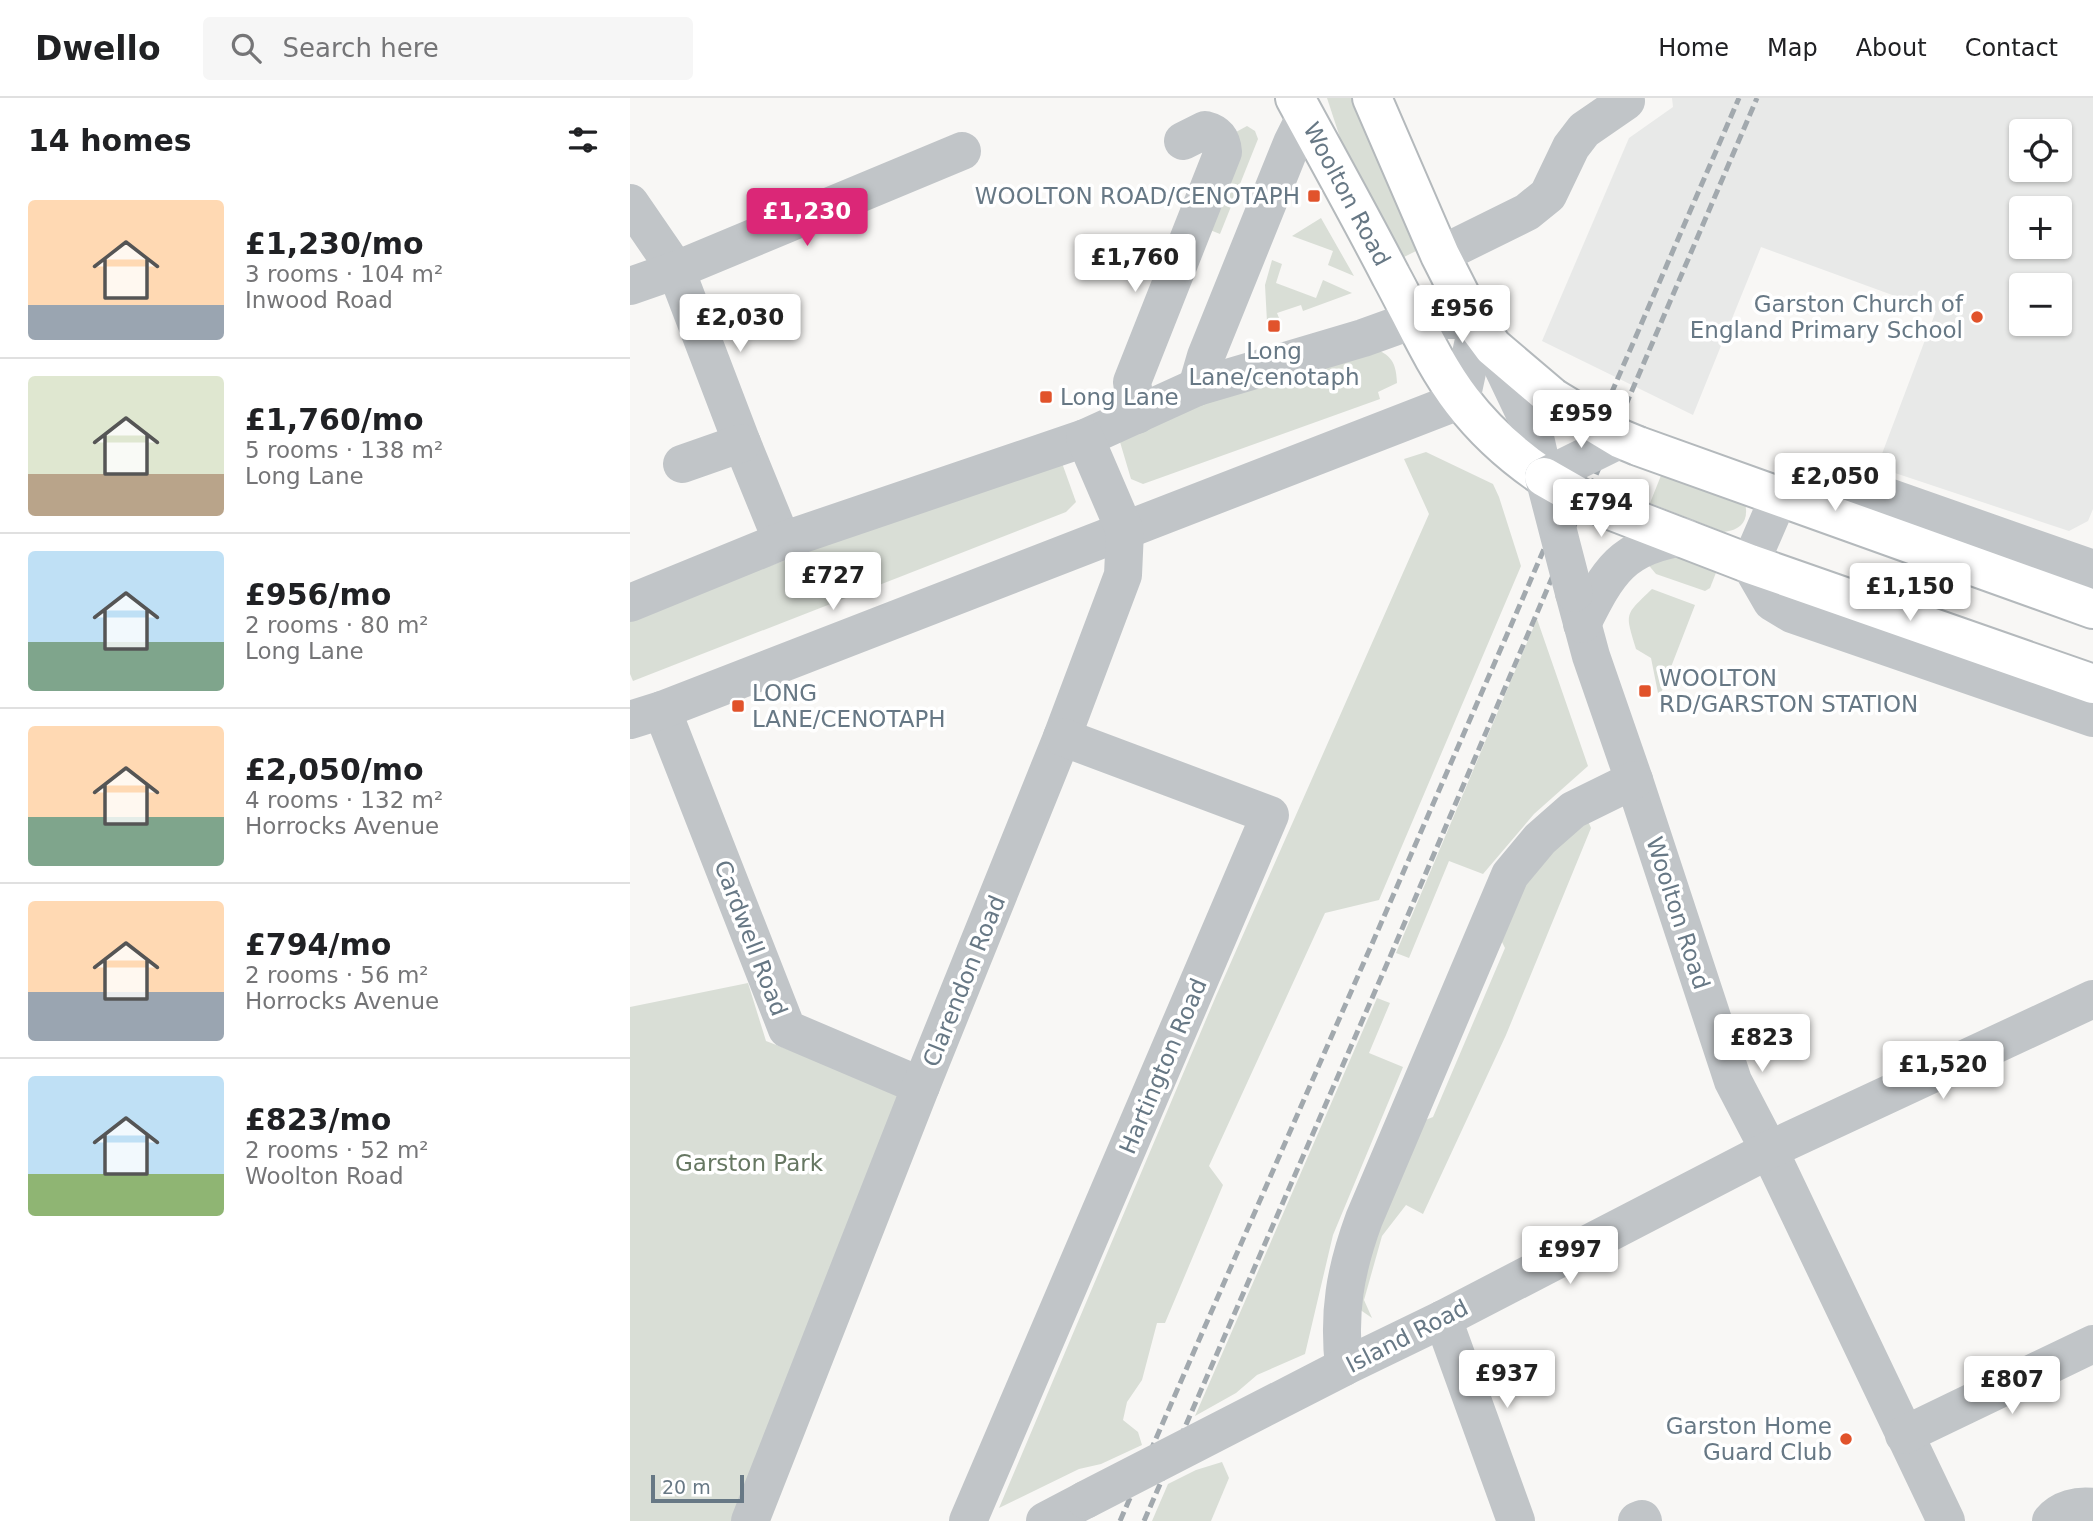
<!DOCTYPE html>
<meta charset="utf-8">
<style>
body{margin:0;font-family:"DejaVu Sans",sans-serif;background:#f6f6f6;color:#202124;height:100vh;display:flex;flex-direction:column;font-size:26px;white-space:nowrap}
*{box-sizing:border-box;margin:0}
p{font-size:23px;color:#757577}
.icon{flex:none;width:38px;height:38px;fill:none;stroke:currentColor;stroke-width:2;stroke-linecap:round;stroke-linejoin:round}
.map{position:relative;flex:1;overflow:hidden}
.side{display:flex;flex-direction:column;background:#fff;width:630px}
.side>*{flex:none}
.buttons{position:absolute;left:1379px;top:21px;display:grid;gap:14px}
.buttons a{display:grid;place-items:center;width:63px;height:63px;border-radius:7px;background:#fff;box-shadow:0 2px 5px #0004;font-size:35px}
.scale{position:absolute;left:21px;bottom:18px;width:93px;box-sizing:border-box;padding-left:7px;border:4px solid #677885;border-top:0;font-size:19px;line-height:24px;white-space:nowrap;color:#677885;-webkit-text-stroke:5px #fff;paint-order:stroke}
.price{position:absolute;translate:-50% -60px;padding:0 16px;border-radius:7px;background:#fff;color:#222;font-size:23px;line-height:46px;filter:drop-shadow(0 2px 4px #0008)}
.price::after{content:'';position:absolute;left:50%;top:42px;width:21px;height:16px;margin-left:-10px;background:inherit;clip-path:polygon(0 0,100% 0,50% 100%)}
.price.on{background:#db2777;color:#fff}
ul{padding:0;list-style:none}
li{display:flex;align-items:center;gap:21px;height:175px;padding:0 28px}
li+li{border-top:2px solid #e0e0e0}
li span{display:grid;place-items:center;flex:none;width:196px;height:140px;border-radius:7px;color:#555}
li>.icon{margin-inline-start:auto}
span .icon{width:84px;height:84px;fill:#fffc;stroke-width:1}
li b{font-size:30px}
h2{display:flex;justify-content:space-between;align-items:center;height:84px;padding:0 28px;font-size:30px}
header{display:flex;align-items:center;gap:42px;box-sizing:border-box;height:98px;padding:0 35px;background:#fff;border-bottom:2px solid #e0e0e0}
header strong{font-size:33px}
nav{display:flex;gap:38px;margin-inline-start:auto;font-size:24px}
.search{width:490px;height:63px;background:#f6f6f6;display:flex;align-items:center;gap:18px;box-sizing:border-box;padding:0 24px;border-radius:7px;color:#757577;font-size:26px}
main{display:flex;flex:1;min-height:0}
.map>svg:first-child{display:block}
.built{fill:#e8e9e8;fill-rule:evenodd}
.green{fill:#d9ded6}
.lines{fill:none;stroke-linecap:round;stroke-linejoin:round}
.major-casing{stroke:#b4b9bc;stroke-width:42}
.minor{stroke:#c1c5c8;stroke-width:38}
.major{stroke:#fff;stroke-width:38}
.rail{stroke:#a2a9ae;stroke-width:5;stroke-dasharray:10 5;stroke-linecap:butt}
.major-bridge-casing{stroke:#b4b9bc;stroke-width:42;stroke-linecap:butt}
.minor-bridge{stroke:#c1c5c8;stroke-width:38}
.major-bridge{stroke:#fff;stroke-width:38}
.poi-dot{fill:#e1532b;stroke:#fff;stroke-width:2.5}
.labels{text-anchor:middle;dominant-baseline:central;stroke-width:7;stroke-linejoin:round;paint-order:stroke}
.street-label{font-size:23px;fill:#677885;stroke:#fff}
.poi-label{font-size:23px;fill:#677885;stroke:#fff;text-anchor:end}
.park-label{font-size:23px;fill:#667762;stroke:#fff}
</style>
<header>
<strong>Dwello</strong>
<div class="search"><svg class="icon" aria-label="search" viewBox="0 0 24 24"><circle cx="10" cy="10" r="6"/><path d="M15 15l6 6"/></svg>Search here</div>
<nav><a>Home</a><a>Map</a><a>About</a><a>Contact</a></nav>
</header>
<main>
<section class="side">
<h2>14 homes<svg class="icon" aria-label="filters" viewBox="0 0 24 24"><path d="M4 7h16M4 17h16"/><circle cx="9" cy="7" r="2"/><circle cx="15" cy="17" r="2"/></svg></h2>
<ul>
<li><span style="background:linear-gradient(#ffd9b3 75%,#9aa5b1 0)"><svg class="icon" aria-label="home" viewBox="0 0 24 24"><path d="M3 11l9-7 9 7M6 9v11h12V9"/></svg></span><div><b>£1,230/mo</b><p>3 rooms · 104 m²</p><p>Inwood Road</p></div></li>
<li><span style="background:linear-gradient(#dfe7d0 70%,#b9a48a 0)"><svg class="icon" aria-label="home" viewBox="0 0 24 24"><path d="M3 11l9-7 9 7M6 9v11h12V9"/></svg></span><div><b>£1,760/mo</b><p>5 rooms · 138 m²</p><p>Long Lane</p></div></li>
<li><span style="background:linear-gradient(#bfe0f5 65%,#7fa58c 0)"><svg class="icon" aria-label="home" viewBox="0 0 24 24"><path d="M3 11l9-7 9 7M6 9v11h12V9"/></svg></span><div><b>£956/mo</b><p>2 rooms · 80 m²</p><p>Long Lane</p></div></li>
<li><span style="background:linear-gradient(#ffd9b3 65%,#7fa58c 0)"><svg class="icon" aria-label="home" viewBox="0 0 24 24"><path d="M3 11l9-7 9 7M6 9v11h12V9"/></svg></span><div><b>£2,050/mo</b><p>4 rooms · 132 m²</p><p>Horrocks Avenue</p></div></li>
<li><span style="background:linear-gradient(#ffd9b3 65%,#9aa5b1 0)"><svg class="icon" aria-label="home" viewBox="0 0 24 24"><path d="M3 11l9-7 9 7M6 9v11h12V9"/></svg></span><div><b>£794/mo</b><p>2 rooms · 56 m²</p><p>Horrocks Avenue</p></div></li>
<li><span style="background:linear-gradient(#bfe0f5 70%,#8fb573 0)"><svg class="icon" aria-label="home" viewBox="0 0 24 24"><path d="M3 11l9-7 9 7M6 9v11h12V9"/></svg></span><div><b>£823/mo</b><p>2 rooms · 52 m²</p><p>Woolton Road</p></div></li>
</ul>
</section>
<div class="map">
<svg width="1463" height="1423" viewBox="0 0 1463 1423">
<rect width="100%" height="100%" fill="#f8f7f5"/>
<!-- built -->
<path class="built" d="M1042,0H1463V411L1458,423L1439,433L1247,369L1306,213L1131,149L1063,317L912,243L999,40L1043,9ZM1391,33H1430V72H1391ZM1391,110H1430V149H1391ZM1391,187H1430V226H1391Z"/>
<!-- green -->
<g class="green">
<path d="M697,0H721L786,153L770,161L721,73Z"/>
<path d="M617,28L625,33L628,41L590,136L575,130L606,34Z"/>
<path d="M691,120L724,178L698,167L703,153L662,138Z"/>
<path d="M642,162L652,166L646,185L686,200L693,182L722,195L673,213L671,207L647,215L649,220L637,224L635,187Z"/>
<path d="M737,246C759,257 766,260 767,285L748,294L750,301L513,386L501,381L490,344L496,333Z"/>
<path d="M796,354L863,386L869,399L891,468L749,802L695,815L579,1068L593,1087L535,1225H527L512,1282L497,1304L493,1322L508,1334L512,1347L471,1366L449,1371L369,1410L586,898L799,416L774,361Z"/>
<path d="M421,363L432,365L446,404L436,414L3,583L0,576V520Z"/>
<path d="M1034,370L1115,405C1119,422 1112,432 1094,434L1020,405Z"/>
<path d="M1046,456L1089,467L1080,490L1075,493L1026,476L1016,464Z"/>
<path d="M1022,491L1065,507L1029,600L1021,560L1006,551C995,514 994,518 1022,491Z"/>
<path d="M907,521L958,668L904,716L853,776L819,763L779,860L766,855Z"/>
<path d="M958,723L961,730L876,937L793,1116L776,1107L752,1138L734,1202L742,1220L729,1211L733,1165L785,1026L803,1019L875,850L868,836L898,772Z"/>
<path d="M118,885L136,943L269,994L121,1423H0V909Z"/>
<path d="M747,900L760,905L739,955L773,969L703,1137L675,1256L627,1277L606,1295L565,1318Z"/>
<path d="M592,1364L599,1380L581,1423H522L538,1386L566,1372Z"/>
</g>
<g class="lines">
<defs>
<g id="major">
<path d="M665,0C697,59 730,118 761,178C784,220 803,265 832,303C855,333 883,358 914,379"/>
<path d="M742,0L810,157L843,222L863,249L923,300"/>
<path d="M1008,348L1463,511"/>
<path d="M980,412L1120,466L1463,586"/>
</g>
</defs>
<!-- major casing -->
<use href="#major" class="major-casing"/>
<!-- minor -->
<g class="minor">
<path d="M0,105L46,172L112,345L152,443"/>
<path d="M810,157L897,114L918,97L941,49L954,32L996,3"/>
<path d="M0,188L46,172L332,53"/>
<path d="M863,249L904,335L914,379"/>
<path d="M567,289L576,258L662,45L675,19"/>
<path d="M507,317L502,284L593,54C592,41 587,35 575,32L553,43"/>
<path d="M52,366L112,345"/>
<path d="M1463,471L1215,384L1181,388L1149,399L1120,466L1142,504L1162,516L1463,620"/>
<path d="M944,495L961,558L1004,682L1103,983L1139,1052L1316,1423"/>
<path d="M0,505L152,443L455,340L567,289L733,240L783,222H843"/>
<path d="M952,526C978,474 992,448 1054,439"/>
<path d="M32,612L157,931L291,988"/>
<path d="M0,622L32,612L831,302L847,228"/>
<path d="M1004,682L943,712L910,741L880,777L734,1121C715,1173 708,1214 714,1269L813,1221L1139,1052L1463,901"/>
<path d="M813,1221L886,1423"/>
<path d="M1274,1337L1463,1246"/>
<path d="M120,1423L291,988L432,639L493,477L495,433L455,340"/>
<path d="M338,1423L640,717L432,639"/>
<path d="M415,1423L455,1402"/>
<path d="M1007,1423L1012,1421L1013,1423"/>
<path d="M1421,1423C1431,1411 1448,1407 1463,1409"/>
</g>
<!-- major -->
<use href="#major" class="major"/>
<!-- rail -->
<g class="rail">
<path d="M490,1423L879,532L1109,0"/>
<path d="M514,1423L760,859L1127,0"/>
</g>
<defs>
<g id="major-bridge">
<path d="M923,300L991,341L1008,348"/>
<path d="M914,379L949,399L980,412"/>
</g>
</defs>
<!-- major-bridge casing -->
<use href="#major-bridge" class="major-bridge-casing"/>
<!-- minor-bridge -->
<g class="minor-bridge">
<path d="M944,495L914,379L991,341"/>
<path d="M455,1402L714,1269"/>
</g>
<!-- major-bridge -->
<use href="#major-bridge" class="major-bridge"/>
</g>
<!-- markers -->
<g class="poi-dot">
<rect x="677" y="91" width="14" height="14" rx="3.5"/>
<circle cx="1347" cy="219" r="7"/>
<rect x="637" y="221" width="14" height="14" rx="3.5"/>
<rect x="409" y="292" width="14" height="14" rx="3.5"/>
<rect x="1008" y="586" width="14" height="14" rx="3.5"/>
<rect x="101" y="601" width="14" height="14" rx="3.5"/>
<circle cx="1216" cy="1341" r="7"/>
</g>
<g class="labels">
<!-- street labels -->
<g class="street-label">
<text transform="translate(717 96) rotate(62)">Woolton Road</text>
<text transform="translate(1048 815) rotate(72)">Woolton Road</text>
<text transform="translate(121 840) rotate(69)">Cardwell Road</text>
<text transform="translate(334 883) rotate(-68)">Clarendon Road</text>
<text transform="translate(533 968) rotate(-67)">Hartington Road</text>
<text transform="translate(777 1238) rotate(-27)">Island Road</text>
</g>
<!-- poi labels -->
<g class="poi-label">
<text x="670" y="98">WOOLTON ROAD/CENOTAPH</text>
<text x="1333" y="206">Garston Church of<tspan x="1333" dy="26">England Primary School</tspan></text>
<text x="644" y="253" text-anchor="middle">Long<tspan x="644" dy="26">Lane/cenotaph</tspan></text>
<text x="430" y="299" text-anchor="start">Long Lane</text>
<text x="1029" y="580" text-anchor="start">WOOLTON<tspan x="1029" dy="26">RD/GARSTON STATION</tspan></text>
<text x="122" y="595" text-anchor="start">LONG<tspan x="122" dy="26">LANE/CENOTAPH</tspan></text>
<text x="1202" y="1328">Garston Home<tspan x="1202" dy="26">Guard Club</tspan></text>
</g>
<!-- park labels -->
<g class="park-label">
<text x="119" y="1065">Garston Park</text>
</g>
</g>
</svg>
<div class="buttons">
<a><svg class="icon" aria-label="locate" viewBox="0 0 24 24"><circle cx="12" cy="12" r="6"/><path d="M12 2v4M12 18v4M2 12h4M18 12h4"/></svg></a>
<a>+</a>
<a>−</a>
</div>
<div class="scale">20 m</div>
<b class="price on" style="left:177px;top:150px">£1,230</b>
<b class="price" style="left:505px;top:196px">£1,760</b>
<b class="price" style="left:832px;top:247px">£956</b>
<b class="price" style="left:110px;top:256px">£2,030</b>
<b class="price" style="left:951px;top:352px">£959</b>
<b class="price" style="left:1205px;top:415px">£2,050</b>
<b class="price" style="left:971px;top:441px">£794</b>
<b class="price" style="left:203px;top:514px">£727</b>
<b class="price" style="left:1280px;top:525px">£1,150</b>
<b class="price" style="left:1132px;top:976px">£823</b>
<b class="price" style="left:1313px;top:1003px">£1,520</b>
<b class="price" style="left:940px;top:1188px">£997</b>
<b class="price" style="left:877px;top:1312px">£937</b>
<b class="price" style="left:1382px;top:1318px">£807</b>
</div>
</main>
